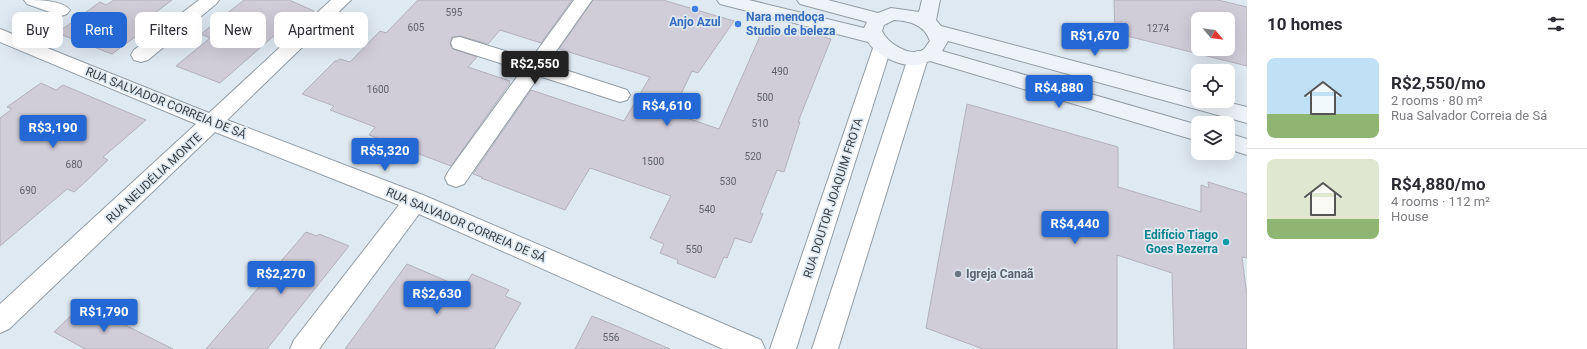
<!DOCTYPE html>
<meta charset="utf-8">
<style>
body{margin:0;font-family:Roboto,sans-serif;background:#f2f2f3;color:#2b2b33;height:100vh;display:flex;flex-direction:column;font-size:15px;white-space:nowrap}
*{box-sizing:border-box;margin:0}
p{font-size:13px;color:#7c7c81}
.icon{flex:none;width:22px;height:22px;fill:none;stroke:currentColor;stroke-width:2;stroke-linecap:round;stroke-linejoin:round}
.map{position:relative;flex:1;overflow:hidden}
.sheet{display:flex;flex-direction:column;background:#fff;width:340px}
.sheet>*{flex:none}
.guide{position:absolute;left:12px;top:12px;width:380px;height:36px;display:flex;gap:8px}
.needle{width:26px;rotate:119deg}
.fabs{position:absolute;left:1191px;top:12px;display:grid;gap:8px}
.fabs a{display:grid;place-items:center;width:44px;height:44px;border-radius:8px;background:#fff;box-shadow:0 4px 16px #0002;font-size:20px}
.price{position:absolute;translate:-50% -34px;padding:0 9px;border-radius:4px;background:#2368d4;color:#fff;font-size:13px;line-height:26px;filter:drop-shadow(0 1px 2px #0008)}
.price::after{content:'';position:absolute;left:50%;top:24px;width:12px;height:9px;margin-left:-6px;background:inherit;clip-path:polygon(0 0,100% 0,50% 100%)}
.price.selected{background:#222;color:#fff}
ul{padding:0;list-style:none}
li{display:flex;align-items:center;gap:12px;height:100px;padding:0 20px}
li+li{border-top:1px solid #e1e1e2}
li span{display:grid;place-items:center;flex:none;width:112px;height:80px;border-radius:8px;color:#555}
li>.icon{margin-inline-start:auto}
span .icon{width:48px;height:48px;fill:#fffc;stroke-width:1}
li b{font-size:17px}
h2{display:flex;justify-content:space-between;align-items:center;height:48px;padding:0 20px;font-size:17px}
.pill{padding:0 14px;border-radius:8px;background:#fff;box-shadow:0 4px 16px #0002;font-size:14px;line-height:36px}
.pill.selected{background:#2368d4;color:#fff}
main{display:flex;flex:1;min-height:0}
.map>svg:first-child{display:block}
.building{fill:#d0ccd8;stroke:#b4b1bc;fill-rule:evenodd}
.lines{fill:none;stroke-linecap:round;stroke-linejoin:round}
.minor-casing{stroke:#929ca4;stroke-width:2}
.tertiary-casing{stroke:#929ca4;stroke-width:2}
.secondary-casing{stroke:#929ca4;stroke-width:2}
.minor{fill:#fff;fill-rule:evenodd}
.tertiary{fill:#fff;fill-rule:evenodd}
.secondary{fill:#eef3f9;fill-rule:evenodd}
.shop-dot{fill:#3f7fe0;stroke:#dfe9f2;stroke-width:1.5}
.culture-dot{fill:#0f9aa8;stroke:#dfe9f2;stroke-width:1.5}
.worship-dot{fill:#6b7280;stroke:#dfe9f2;stroke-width:1.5}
.labels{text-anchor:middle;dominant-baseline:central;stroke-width:3.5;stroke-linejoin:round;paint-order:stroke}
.number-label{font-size:10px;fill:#5f6267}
.shop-label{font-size:12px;font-weight:bold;fill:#366cbe;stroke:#dfe9f2;text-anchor:start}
.street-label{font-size:12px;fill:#393e41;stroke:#dfe9f2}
.culture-label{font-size:12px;font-weight:bold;fill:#0d838f;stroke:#dfe9f2;text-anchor:end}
.worship-label{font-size:12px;font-weight:bold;fill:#5b616d;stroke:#dfe9f2;text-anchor:start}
</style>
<main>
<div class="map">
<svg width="1247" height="349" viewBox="0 0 1247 349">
<rect width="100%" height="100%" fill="#dfe9f2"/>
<!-- building -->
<g class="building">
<path d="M114,0H172L139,25L147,28L112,54L57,33L100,2L106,5Z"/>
<path d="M244,0H289L314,11L295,28L284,27L220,83L176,66L210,38L201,34Z"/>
<path d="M418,0H572L541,43L500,30L488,44L460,36L452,37L450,44L453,49L477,57L468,67L510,81L509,83H510L451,166L369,135L375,127L330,110L334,106L302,94L335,61H337L340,59L350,62L380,31L386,33Z"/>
<path d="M593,0H663L734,21L698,73L692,71L672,113L719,129L764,27L794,36L798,30L831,39L798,122H800L784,172L777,170L760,213L763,214L751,243L735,238L727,258L724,257L715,278L677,263L678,260L660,253L664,244L650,238L671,196L590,168L565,210L481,178L482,177L473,174L531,90L624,121L650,77L559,49Z"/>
<path d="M1114,0H1218L1247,7V66L1115,33ZM1198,19H1228V49H1198Z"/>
<path d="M41,83L56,90L63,85L146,120L103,157L108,160L82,185L74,192L67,189L0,246V118L12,109L7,107Z"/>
<path d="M967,104L1118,147V187L1201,212V185L1209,188L1208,182L1247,194V258L1242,257L1247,296V349H1174L1172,273L1117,255V349H983L926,328Z"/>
<path d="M306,232L317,236L319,234L349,246L267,349H206Z"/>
<path d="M407,264L463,288L472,274L509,290L505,296L521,303L494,349H345Z"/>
<path d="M83,304L173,349H85L54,332Z"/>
<path d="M592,316L619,327L670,349H575Z"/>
</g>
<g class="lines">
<defs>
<g id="minor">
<path d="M24,0C38,0 62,0 70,10L67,14L61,16L27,4Z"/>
<path d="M199,0H219L216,4L148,60L141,62L134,60L131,55L134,50Z"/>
<path d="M331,0H351L227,120L423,195L761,340L765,349H723L419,214L319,349H290L294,340L399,205L215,132L9,329L0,333V304L196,124L0,42V29L209,113Z"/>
<path d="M574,0H592L547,64L627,90L630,95L627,100L620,102L539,76L464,184L456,187L448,184L445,178L448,172L522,70L453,48L451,43L453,38L460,37L531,59Z"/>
</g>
<g id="tertiary">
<path d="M882,42L889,43L891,48L796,349H770L873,48L875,43Z"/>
<path d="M918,51L925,53L928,58L838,349H812L908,58L911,53Z"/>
</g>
<g id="secondary">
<path d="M717,0H749L864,28L867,22L800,4L797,0H828L878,13L891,8L919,12L922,0H940L936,20L941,26L1198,94V101H1223L1247,107V123L948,41L942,51L1198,125V141L930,61C926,62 922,64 918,65C901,67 877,56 868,42L720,4ZM894,20C909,21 924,24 930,41C928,43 926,47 924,49C912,59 887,43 882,31L884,25Z"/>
<path d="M1228,133L1247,139V155L1228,149Z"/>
</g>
</defs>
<!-- minor casing -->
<use href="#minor" class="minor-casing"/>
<!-- tertiary casing -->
<use href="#tertiary" class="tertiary-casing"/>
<!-- secondary casing -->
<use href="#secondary" class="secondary-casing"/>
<!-- minor -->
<use href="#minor" class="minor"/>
<!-- tertiary -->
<use href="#tertiary" class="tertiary"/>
<!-- secondary -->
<use href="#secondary" class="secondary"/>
</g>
<!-- markers -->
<g class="shop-dot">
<circle cx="695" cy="9" r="4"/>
<circle cx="738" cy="24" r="4"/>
</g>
<circle class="culture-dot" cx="1226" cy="242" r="4"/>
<circle class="worship-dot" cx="958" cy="274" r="4"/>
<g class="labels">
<!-- number labels -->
<g class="number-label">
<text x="454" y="12">595</text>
<text x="416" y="27">605</text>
<text x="1158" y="28">1274</text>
<text x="780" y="71">490</text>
<text x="378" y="89">1600</text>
<text x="765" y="97">500</text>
<text x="760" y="123">510</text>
<text x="753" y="156">520</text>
<text x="653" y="161">1500</text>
<text x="74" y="164">680</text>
<text x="728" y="181">530</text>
<text x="28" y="190">690</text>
<text x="707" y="209">540</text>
<text x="694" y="249">550</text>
<text x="611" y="337">556</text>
</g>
<!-- shop labels -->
<g class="shop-label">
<text x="746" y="17">Nara mendoça<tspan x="746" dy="14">Studio de beleza</tspan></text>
<text x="695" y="22" text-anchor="middle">Anjo Azul</text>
</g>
<!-- street labels -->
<g class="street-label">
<text transform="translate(166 103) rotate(22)">RUA SALVADOR CORREIA DE SÁ</text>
<text transform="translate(154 178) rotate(-43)">RUA NEUDÉLIA MONTE</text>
<text transform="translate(833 198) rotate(-72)">RUA DOUTOR JOAQUIM FROTA</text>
<text transform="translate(466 225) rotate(23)">RUA SALVADOR CORREIA DE SÁ</text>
</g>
<!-- culture labels -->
<g class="culture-label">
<text x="1218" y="235">Edifício Tiago<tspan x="1218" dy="14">Goes Bezerra</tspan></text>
</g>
<!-- worship labels -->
<g class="worship-label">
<text x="966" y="274">Igreja Canaã</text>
</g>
</g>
</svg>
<div class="fabs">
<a><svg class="needle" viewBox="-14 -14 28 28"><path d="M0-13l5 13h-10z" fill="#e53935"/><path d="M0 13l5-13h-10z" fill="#7c7c81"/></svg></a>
<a><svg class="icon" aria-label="locate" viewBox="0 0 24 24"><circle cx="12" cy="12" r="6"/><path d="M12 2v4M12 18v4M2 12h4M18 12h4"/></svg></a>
<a><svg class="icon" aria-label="layers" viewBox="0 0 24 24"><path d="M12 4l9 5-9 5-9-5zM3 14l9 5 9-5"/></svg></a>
</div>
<b class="price" style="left:1095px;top:57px">R$1,670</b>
<b class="price selected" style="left:535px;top:85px">R$2,550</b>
<b class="price" style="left:1059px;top:109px">R$4,880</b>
<b class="price" style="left:667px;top:127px">R$4,610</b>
<b class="price" style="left:53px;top:149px">R$3,190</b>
<b class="price" style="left:385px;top:172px">R$5,320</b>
<b class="price" style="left:1075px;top:245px">R$4,440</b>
<b class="price" style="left:281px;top:295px">R$2,270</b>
<b class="price" style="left:437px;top:315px">R$2,630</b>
<b class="price" style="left:104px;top:333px">R$1,790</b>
<div class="guide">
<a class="pill">Buy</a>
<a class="pill selected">Rent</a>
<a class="pill">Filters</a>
<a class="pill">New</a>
<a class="pill">Apartment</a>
</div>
</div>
<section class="sheet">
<h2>10 homes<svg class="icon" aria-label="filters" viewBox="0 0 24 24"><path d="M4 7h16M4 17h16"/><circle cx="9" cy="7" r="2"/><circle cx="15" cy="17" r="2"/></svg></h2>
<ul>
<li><span style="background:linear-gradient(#bfe0f5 70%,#8fb573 0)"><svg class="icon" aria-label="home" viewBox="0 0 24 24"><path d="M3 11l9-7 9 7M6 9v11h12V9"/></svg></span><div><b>R$2,550/mo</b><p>2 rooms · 80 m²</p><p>Rua Salvador Correia de Sá</p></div></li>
<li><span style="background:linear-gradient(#dfe7d0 75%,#8fb573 0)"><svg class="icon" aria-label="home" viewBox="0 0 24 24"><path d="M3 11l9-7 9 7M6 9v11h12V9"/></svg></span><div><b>R$4,880/mo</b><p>4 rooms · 112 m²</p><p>House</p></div></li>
</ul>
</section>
</main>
